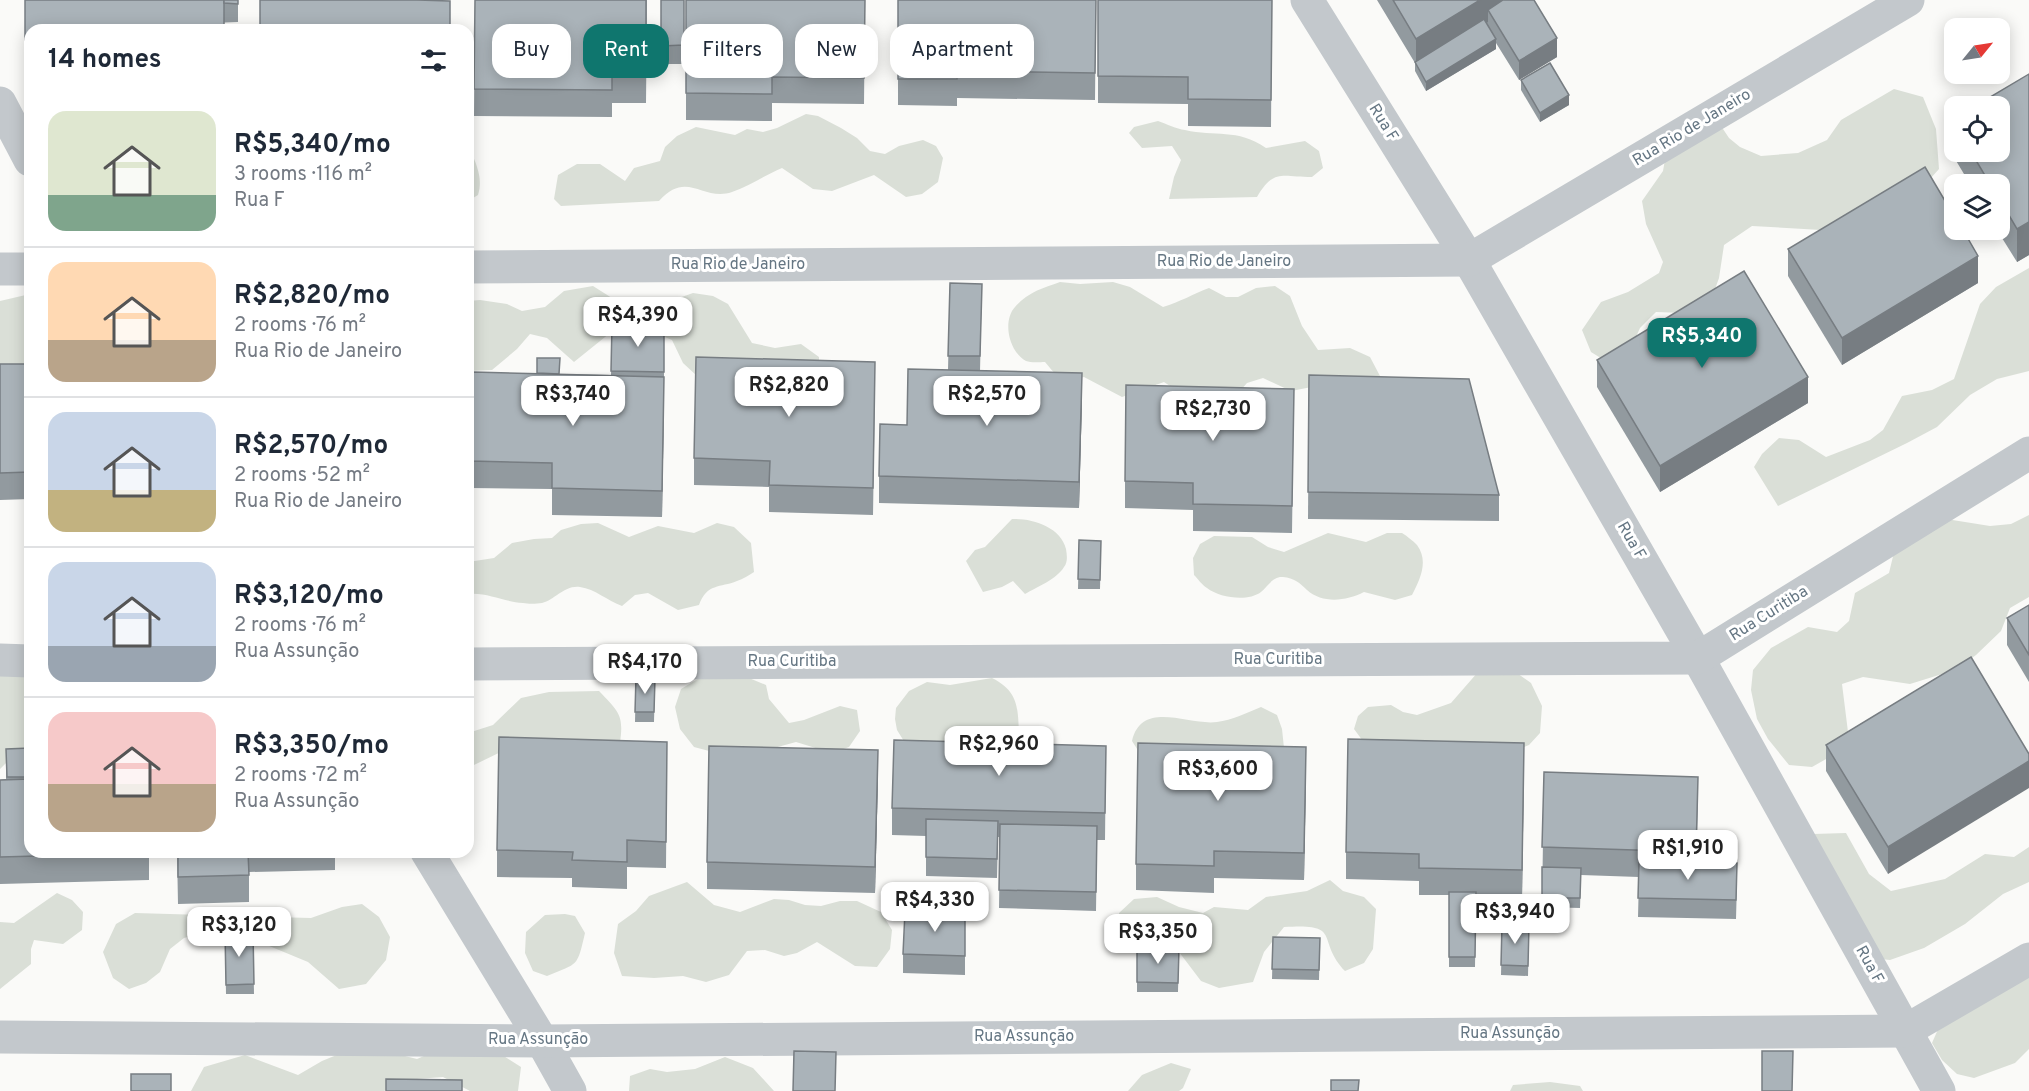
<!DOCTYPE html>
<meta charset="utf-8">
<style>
body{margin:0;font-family:Overpass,sans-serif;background:#f6f6f7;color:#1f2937;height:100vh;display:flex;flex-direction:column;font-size:22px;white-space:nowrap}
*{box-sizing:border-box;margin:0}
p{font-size:20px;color:#747a83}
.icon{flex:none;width:33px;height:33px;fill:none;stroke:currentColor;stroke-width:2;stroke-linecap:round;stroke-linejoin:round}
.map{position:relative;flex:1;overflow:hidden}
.drawer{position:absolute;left:24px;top:24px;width:450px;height:834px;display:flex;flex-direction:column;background:#fff;border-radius:18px;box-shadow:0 3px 15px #0003}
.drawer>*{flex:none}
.hud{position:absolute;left:492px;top:24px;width:570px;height:54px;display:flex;gap:12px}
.needle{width:39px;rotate:60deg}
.controls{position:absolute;left:1944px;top:18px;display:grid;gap:12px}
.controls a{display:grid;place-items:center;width:66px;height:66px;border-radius:12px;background:#fff;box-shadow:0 3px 15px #0003;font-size:30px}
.price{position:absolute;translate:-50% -51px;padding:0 14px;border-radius:12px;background:#fff;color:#222;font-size:20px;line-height:39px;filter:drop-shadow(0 2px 3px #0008)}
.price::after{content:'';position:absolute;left:50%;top:36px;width:18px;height:14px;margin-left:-9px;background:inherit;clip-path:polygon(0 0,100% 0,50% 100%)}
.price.active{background:#0f766e;color:#fff}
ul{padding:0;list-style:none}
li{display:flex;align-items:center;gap:18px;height:150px;padding:0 24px}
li+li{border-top:2px solid #e0e1e3}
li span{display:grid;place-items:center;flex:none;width:168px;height:120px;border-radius:18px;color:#555}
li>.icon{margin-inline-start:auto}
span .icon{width:72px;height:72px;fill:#fffc;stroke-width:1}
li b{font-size:26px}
h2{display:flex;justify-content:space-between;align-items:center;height:72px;padding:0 24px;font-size:26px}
.chip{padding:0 21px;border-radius:18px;background:#fff;box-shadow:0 3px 15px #0003;font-size:21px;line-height:54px}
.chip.active{background:#0f766e;color:#fff}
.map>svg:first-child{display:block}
.green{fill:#dadfd7}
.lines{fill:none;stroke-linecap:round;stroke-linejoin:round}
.minor{stroke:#c3c8cc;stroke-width:33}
.wall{fill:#929a9f}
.shaded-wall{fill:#777d82}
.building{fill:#aab3b9;stroke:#777d82;stroke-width:1.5}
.labels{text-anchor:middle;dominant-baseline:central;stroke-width:6;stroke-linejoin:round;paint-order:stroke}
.street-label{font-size:16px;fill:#657683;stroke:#fff}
</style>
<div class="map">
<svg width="2029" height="1091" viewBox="0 0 2029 1091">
<rect width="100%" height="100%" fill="#fafaf8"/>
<!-- green -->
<g class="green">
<path d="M1894,89L1923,97L1936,129L1939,169L1921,189L1821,230L1752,226L1724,245L1719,278L1710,303L1683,313L1656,312L1640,328L1631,348L1612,365L1591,352L1582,330L1601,302L1628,292L1659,273L1663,262L1646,224L1642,201L1663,171L1666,154L1717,120L1729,138L1740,147L1761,156L1798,153L1827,140L1841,120Z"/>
<path d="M806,114L818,116L841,128L857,138L870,151L885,154L899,146L923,140L936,146L943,158L938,182L922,194L906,197L874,175L832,191L813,189L782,168C765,175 750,186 732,192C703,202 687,169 659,201L561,206L554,199L558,175L577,164H600L625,181L634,168L660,161L665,147L677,136L696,127L735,135L747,129L763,132L777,128Z"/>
<path d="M1158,121C1167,124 1176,129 1185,130C1215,137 1237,128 1266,148L1305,141L1319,151L1323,168L1312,177C1282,177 1274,168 1257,197L1169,199L1174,177L1181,160L1172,146L1142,148L1129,133L1134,127Z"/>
<path d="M468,145C475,161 484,178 478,195L468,201Z"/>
<path d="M2029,268V371L1997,379L1970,395L1937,427L1907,443L1778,506L1754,467L1762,454L1779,438L1799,440L1826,457L1870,440L1883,430L1902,396L1932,390L1954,379L1980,304L1996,287Z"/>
<path d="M1060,282L1080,284L1113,282L1130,287L1163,307C1180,302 1193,294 1209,288L1226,297H1238L1256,288L1275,286L1290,296L1302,326L1318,350L1350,348L1370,357L1380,376L1369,395L1322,385L1291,391L1263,378L1247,383L1230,402L1179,392L1164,382L1122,397L1084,377C1063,383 1058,378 1045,362C1040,362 1031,363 1026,361C1009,352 1002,321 1015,307C1028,292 1043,288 1060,282Z"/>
<path d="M593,286L623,305L642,311L693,293L713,296L728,304L752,343L775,348L801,344L819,357V369L750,358L745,364L697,376L683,363L672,340L648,330L610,333L574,362L547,338L530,334L517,349L492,370L469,371L468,369V301L480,300L507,304L522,311L545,307L564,291Z"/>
<path d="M30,294V379L0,376V301Z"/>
<path d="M2029,515V597L2010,608L2001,631L1976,655L1955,670L1910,684L1863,677L1842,684L1848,732L1842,750L1812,767L1789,765L1768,739L1757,719L1751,690L1753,670L1771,648L1808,627L1837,632L1849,621L1855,593L1889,573L1897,540L1940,518L1990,526L2011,524Z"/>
<path d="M1012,519C1032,518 1061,527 1066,549C1067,555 1068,562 1064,567C1057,579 1037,587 1025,594L1013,581L1002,587L983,592L966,561L975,550L985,547Z"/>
<path d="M598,523L629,537L658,526L694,533L717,523L734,527L751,543L754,572C749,575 743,579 737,581C720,588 707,583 699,605L678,610L648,593L635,595L622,606C608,601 595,589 580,587C564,585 555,600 542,603C536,604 528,604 523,603C504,602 487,592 468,594V562L494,558L512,543L534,539L552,538L561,530L581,524Z"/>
<path d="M1328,533L1366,542L1387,533H1402C1407,536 1413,541 1417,545C1429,561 1420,580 1412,595L1395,600L1364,592C1346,601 1323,604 1307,590C1300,583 1294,578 1283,577C1273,576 1268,586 1261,592C1248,602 1220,598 1207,588C1202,585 1198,579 1194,575L1193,558L1200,544L1214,536L1252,537L1268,547L1284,552Z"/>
<path d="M1507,666L1531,683L1542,706L1540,733L1529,745L1509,753L1371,752L1354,729L1358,716L1368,707L1391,705L1403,712L1417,715L1451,703L1478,672Z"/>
<path d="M0,668L30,671V758L13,756L0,769Z"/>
<path d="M701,677L749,678L766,685L769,699L789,723L804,720L840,706L857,710L860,731L849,747L832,753L796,742L752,754L728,756L694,747L680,729L675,707L681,689Z"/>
<path d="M992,678C1018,691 1018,707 1019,734L1008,746L910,751L897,730L895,719L896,708L909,691L927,682L950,685Z"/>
<path d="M599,691C622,715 624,716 619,750L511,747L474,765L468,766V733L493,725L521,698L549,692Z"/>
<path d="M1261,707L1277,715L1282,729L1284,748L1139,752L1132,741C1142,699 1189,726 1217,722C1232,720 1247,713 1261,707Z"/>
<path d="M1846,833L1869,874L1891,891L1945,879L1985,854L2014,857L2029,847V882L2003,894L1965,924L1924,948L1890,960L1852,956L1813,834Z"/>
<path d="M1330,880L1343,891L1364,897L1376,909L1373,949L1364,963L1345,971C1315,939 1344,923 1284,927L1264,952L1253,982L1219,988L1201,981L1176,948L1161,943L1137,946L1119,931V913L1134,899L1157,897L1179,907L1203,913L1214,907L1248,910L1266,897L1307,891Z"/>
<path d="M687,882L714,905L740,912L774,899L789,900L805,905L821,906L840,901H857L881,912L892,930L890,949L877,967L855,966L817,942L797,953L784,956L765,950L747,951L729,975L706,982L683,976L654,978L622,976L614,953L618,924L636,911L649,896Z"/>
<path d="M57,893L72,900L83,912L82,930L63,944L34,940L31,949V964L0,989V922L14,923Z"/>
<path d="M362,904L379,917L390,937L386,960L366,984L339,989L308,962L262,943L243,931L213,930L184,938L170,949L160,972L146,983L129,989L113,978L103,952L116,924L135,913L311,918L342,907Z"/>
<path d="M565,914L575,916L585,933C577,967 579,963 547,976L533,971L525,953L526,932L545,915Z"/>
<path d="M2029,975V1049L2015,1063L1974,1078L1957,1074L1942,1060L1932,1043L1939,1027Z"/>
<path d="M361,1045L417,1059L449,1045H486L521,1067L518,1091H470L443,1077L404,1080L384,1091H191L204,1067L245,1055L298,1075L322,1061Z"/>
<path d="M725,1057L753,1068L774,1091H629L630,1076L650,1069L667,1072L695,1069Z"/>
<path d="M1171,1063L1191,1069L1183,1088L1179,1091H1128L1142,1075Z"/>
<path d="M1550,1082L1580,1086L1583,1091H1510L1513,1085Z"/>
</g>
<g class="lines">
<!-- minor -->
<g class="minor">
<path d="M1307,0L1469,260L1698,658L1939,1091"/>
<path d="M0,103L30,160"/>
<path d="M468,267L1469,260L1908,0"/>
<path d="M0,269H30"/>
<path d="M0,660L30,661"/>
<path d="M468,664L1698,658L2029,453"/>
<path d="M427,852L542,1041L570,1091"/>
<path d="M0,1037L542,1041L1905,1031L2029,959"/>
</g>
</g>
<!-- wall -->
<g class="wall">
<path d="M25,0H238V22L30,30V67H25Z"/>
<path d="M475,0H647L646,103H612V117L474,116Z"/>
<rect x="661" y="0" width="23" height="64"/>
<path d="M686,0H865L864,104L772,103V121L686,120Z"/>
<path d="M898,0H1096L1095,100L957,98V106L898,105Z"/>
<path d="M1098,0H1272L1271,127L1188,126V104L1098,103Z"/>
<path d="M1377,0H1534L1557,57L1519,80L1496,43V49L1426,91L1415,71V63Z"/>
<path d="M2029,74V255L2017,262L1997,230H2000V184H1970L1952,154V120L1954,119V152H2000Z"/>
<path d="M1521,80L1569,105L1540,122L1521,90Z"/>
<path d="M1788,249L1978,283L1842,365L1788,276Z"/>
<path d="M950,283L982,284L980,371L1082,400L1079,508L879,503V476L948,370Z"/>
<path d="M612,324L664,325V404L662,517L552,515V489L471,488V461L560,374L611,375Z"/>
<path d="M1597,360L1808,403L1660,492L1597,387Z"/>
<path d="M0,364H30V499L0,500Z"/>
<path d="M1309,375L1499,495V521L1308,519Z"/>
<path d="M875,389L873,515L769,512V487L694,485V458Z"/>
<path d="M1294,389L1292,533L1193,531V510L1125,508V481Z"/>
<path d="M1079,540L1101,541L1100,589H1078Z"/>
<path d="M2029,605V682L2007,645V618Z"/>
<path d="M1971,657L1888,874L1826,771V745Z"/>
<path d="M636,677L655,678L654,722H635Z"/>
<path d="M667,742L666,868L627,867V889L572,887V878L497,877V850Z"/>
<path d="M1106,746L1105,840H1097L1096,911L999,908L1000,837H998L997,878L926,876V836L892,835V808Z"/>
<path d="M30,748V852H149V880L0,884V780L6,779V749Z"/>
<path d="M1524,770L1522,897L1476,896L1475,967H1449V895H1419V881L1346,879V852Z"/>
<path d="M1544,772L1698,804L1696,862L1737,882L1736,919L1638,917L1639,877L1581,875L1580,908L1542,907Z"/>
<path d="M1306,774L1304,880L1214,878V893L1136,890V864Z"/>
<path d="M878,777L875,893L707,889V862Z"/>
<path d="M177,852H335V870L249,872V902L178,904Z"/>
<path d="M965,912V975L903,973V954Z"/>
<path d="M1502,924L1529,925L1528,976L1501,975Z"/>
<path d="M225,932H253L254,994H226Z"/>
<path d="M1273,937L1320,938L1319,980L1272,979Z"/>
<path d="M1137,947L1179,948L1178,992H1137Z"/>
</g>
<!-- shaded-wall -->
<g class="shaded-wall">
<path d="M1480,0H1525L1488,10V22L1416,65V39Z"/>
<path d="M1557,38V57L1519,80V61Z"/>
<path d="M1496,39V49L1426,91V82Z"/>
<path d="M1569,95V105L1540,122V113Z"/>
<path d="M2029,222V255L2017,262V229Z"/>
<path d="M1978,256V283L1842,365V338Z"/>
<path d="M1082,373V400L1079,508V482Z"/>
<path d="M664,377V404L662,517V491Z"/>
<path d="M1808,377V403L1660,492V466Z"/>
<path d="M1524,743V770L1522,897V870Z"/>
<path d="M1306,747V774L1304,880V853Z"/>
<path d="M878,750V777L875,893V867Z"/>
<path d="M2029,761V788L1888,874V847Z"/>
</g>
<!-- building -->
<g class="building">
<path d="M25,0H224V30H30V40H25Z"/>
<path d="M224,0H238V4L224,3Z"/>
<path d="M260,0H417L450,1V30H260Z"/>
<path d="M475,0H646V76H612V90L474,89Z"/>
<path d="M661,0H684V45L661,46Z"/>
<path d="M686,0H865L864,78L772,77V94L686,93Z"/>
<path d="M898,0H1096L1095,73L957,71V79H898Z"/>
<path d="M1098,0H1272L1271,100L1188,99V77L1098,76Z"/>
<path d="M1393,0H1480L1416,39Z"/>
<path d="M1503,0H1534L1557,38L1519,61L1488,10Z"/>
<path d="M1484,19L1496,39L1426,82L1415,62Z"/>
<path d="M1550,63L1569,95L1540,113L1521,80Z"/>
<path d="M2029,74V222L2017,229L2000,200V184H1990L1971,152H2000V106H1975Z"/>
<path d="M1925,167L1954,216V230H1963L1978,256L1842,338L1788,249Z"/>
<path d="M1744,271L1808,377L1660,466L1597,360Z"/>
<path d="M950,283L982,284L980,356H948Z"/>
<path d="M612,324L664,325V372L611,371Z"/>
<path d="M696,357L875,362L873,488L769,485L770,461L694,458Z"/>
<path d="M537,358H560L559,374L537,373Z"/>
<path d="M0,364H30V472L0,473Z"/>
<path d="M908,369L1082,373L1079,482L879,476L880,424L907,425Z"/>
<path d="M473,372L664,377L662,491L552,488V463L471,461Z"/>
<path d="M1309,375L1469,379L1499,495L1308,492Z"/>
<path d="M1126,385L1294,389L1292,506L1193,504V483L1125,481Z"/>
<path d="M1079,540L1101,541L1100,580L1078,579Z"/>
<path d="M2029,605V655L2007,618Z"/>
<path d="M1971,657L2029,754V761L1888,847L1826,745Z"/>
<path d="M636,677L655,678L654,712H635Z"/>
<path d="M499,737L667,742L666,842L627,840V862L572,860L573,852L497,850Z"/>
<path d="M1348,739L1524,743L1522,870L1419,868V854L1346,852Z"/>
<path d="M894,740L1106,746L1105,813L892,808Z"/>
<path d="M1138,743L1306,747L1304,853L1214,851V866L1136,864Z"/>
<path d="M709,746L878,750L875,867L707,862Z"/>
<path d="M30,748V777H7L6,749Z"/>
<path d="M1544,772L1698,777L1696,852L1542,847Z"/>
<path d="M30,779V852H149V853L0,857V780Z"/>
<path d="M926,819L998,821L997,859L926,857Z"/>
<path d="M1000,824L1097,826L1096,892L999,890Z"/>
<path d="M178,852H248L249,875L178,877Z"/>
<path d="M1639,861L1737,863L1736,900L1638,898Z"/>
<path d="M1542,867L1581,868L1580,898H1542Z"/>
<path d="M1449,892H1476L1475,957H1449Z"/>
<path d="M905,911L965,912V956L903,954Z"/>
<path d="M1502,924L1529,925L1528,966L1501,965Z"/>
<path d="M225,932H253L254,984L226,985Z"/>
<path d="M1273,937L1320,938L1319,970L1272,969Z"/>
<path d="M1137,947L1179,948L1178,983L1137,982Z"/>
<path d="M794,1051L836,1052L835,1091H793Z"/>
<path d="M1762,1051H1793L1792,1091H1762Z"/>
<rect x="131" y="1074" width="40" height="17"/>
<path d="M386,1079L462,1080V1091H386Z"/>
<path d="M1331,1080H1359L1358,1091H1331Z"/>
</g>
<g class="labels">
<!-- street labels -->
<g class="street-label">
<text transform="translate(1383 123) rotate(58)">Rua F</text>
<text transform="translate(1692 128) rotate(-31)">Rua Rio de Janeiro</text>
<text x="1224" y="262">Rua Rio de Janeiro</text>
<text x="738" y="265">Rua Rio de Janeiro</text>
<text transform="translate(1631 541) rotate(60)">Rua F</text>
<text transform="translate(1769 614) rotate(-32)">Rua Curitiba</text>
<text x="1278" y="660">Rua Curitiba</text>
<text x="792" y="662">Rua Curitiba</text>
<text transform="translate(1869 965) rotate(61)">Rua F</text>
<text x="1510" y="1034">Rua Assunção</text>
<text x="1024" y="1037">Rua Assunção</text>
<text x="538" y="1040">Rua Assunção</text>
</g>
</g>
</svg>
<div class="controls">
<a><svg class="needle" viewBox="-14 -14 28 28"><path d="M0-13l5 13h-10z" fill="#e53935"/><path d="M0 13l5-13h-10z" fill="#747a83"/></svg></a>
<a><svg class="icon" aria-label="locate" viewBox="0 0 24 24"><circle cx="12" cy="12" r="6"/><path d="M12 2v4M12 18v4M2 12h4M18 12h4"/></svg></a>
<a><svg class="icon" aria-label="layers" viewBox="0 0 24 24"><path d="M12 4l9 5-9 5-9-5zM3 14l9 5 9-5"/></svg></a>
</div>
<b class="price" style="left:638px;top:348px">R$4,390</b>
<b class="price active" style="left:1702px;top:369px">R$5,340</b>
<b class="price" style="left:789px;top:418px">R$2,820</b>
<b class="price" style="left:573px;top:427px">R$3,740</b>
<b class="price" style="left:987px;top:427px">R$2,570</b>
<b class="price" style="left:1213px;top:442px">R$2,730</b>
<b class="price" style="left:645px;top:695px">R$4,170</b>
<b class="price" style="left:999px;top:777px">R$2,960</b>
<b class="price" style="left:1218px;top:802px">R$3,600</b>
<b class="price" style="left:1688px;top:881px">R$1,910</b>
<b class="price" style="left:935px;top:933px">R$4,330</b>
<b class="price" style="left:1515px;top:945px">R$3,940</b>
<b class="price" style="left:239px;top:958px">R$3,120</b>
<b class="price" style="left:1158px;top:965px">R$3,350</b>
<div class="hud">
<a class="chip">Buy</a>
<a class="chip active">Rent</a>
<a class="chip">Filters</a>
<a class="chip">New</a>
<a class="chip">Apartment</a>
</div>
<section class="drawer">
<h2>14 homes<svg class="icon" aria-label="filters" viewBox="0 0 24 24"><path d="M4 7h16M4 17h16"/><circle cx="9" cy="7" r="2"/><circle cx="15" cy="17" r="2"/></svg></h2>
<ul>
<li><span style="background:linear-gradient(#dfe7d0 70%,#7fa58c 0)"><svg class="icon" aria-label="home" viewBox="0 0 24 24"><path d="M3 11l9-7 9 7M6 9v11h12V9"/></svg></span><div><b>R$5,340/mo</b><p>3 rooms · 116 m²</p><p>Rua F</p></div></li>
<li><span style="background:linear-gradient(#ffd9b3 65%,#b9a48a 0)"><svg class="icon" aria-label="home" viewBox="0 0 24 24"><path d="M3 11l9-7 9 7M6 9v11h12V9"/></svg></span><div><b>R$2,820/mo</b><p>2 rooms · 76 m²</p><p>Rua Rio de Janeiro</p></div></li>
<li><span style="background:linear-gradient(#c9d6e8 65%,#c2b280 0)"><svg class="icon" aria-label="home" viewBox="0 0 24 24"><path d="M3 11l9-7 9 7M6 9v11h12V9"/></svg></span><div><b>R$2,570/mo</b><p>2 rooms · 52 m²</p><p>Rua Rio de Janeiro</p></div></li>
<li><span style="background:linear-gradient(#c9d6e8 70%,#9aa5b1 0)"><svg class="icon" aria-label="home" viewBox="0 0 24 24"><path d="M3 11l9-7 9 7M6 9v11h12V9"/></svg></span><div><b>R$3,120/mo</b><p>2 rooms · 76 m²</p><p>Rua Assunção</p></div></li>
<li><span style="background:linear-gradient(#f6c9c9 60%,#b9a48a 0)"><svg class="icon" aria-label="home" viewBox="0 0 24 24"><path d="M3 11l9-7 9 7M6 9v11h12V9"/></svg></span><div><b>R$3,350/mo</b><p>2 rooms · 72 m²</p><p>Rua Assunção</p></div></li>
</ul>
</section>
</div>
